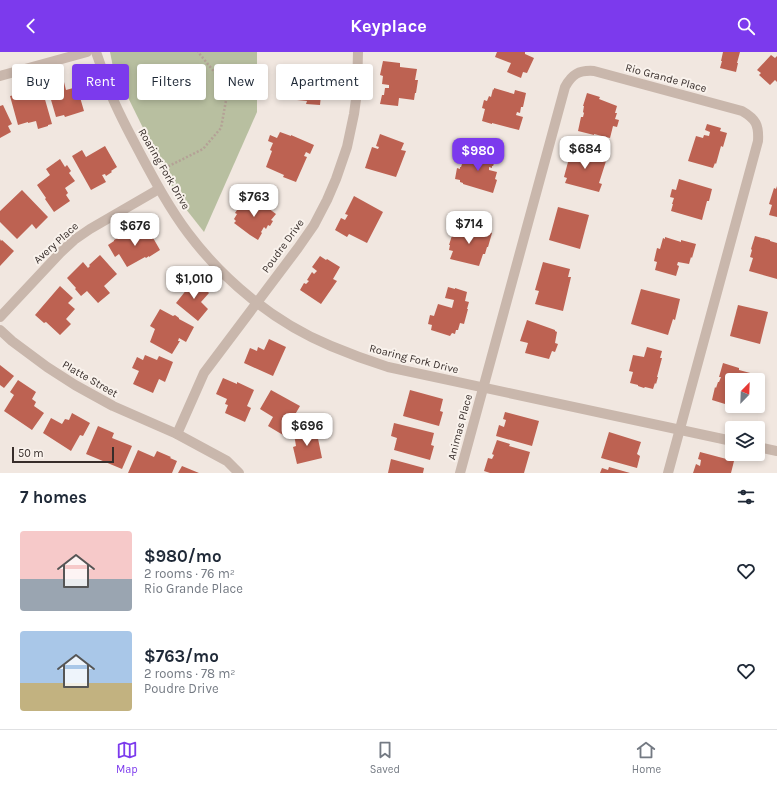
<!DOCTYPE html>
<meta charset="utf-8">
<style>
body{margin:0;font-family:Karla,sans-serif;background:#f2f2f3;color:#1f2937;height:100vh;display:flex;flex-direction:column;font-size:15px;white-space:nowrap}
*{box-sizing:border-box;margin:0}
p{font-size:13px;color:#747a83}
.icon{flex:none;width:22px;height:22px;fill:none;stroke:currentColor;stroke-width:2;stroke-linecap:round;stroke-linejoin:round}
.map{position:relative;height:421px;overflow:hidden}
.drawer{display:flex;flex-direction:column;background:#fff;flex:1}
.drawer>*{flex:none}
.banner{position:absolute;left:12px;top:12px;width:400px;height:36px;display:flex;gap:8px}
.needle{width:26px;rotate:23deg}
.tools{position:absolute;left:725px;top:321px;display:grid;gap:8px}
.tools a{display:grid;place-items:center;width:40px;height:40px;border-radius:4px;background:#fff;box-shadow:0 2px 6px #0003;font-size:20px}
.scale{position:absolute;left:12px;bottom:10px;width:102px;box-sizing:border-box;padding-left:4px;border:2px solid #372d2a;border-top:0;font-size:11px;line-height:14px;white-space:nowrap;color:#372d2a;-webkit-text-stroke:3px #f9f2ec;paint-order:stroke}
.price{position:absolute;translate:-50% -34px;padding:0 9px;border-radius:8px;background:#fff;color:#222;font-size:13px;line-height:26px;filter:drop-shadow(0 1px 2px #0008)}
.price::after{content:'';position:absolute;left:50%;top:24px;width:12px;height:9px;margin-left:-6px;background:inherit;clip-path:polygon(0 0,100% 0,50% 100%)}
.price.active{background:#7c3aed;color:#fff}
ul{padding:0;list-style:none}
li{display:flex;align-items:center;gap:12px;height:100px;padding:0 20px}
li span{display:grid;place-items:center;flex:none;width:112px;height:80px;border-radius:4px;color:#555}
li>.icon{margin-inline-start:auto}
span .icon{width:48px;height:48px;fill:#fffc;stroke-width:1}
li b{font-size:17px}
h2{display:flex;justify-content:space-between;align-items:center;height:48px;padding:0 20px;font-size:17px}
.chip{padding:0 14px;border-radius:4px;background:#fff;box-shadow:0 2px 6px #0003;font-size:14px;line-height:36px}
.chip.active{background:#7c3aed;color:#fff}
header{display:flex;justify-content:space-between;align-items:center;height:52px;padding:0 20px;background:#7c3aed;color:#fff;font-size:18px;font-weight:700}
.tab-bar{display:flex;justify-content:space-around;align-items:center;height:56px;border-top:1px solid #e0e1e3;background:#fff;font-size:11px;color:#747a83}
.tab-bar a{display:grid;justify-items:center;gap:2px}
.tab-bar .active{color:#7c3aed}
.map>svg:first-child{display:block}
.green{fill:#b8bfa0}
.building{fill:#bd6252}
.lines{fill:none;stroke-linecap:round;stroke-linejoin:round}
.path{stroke:#b4a196;stroke-width:2.5;stroke-dasharray:2 2;stroke-linecap:butt}
.minor{stroke:#c9b7ac;stroke-width:10}
.labels{text-anchor:middle;dominant-baseline:central;stroke-width:4;stroke-linejoin:round;paint-order:stroke}
.street-label{font-size:11px;fill:#372d2a;stroke:#f9f2ec}
</style>
<header><svg class="icon" aria-label="back" viewBox="0 0 24 24"><path d="M15 5l-7 7 7 7"/></svg>Keyplace<svg class="icon" aria-label="search" viewBox="0 0 24 24"><circle cx="10" cy="10" r="6"/><path d="M15 15l6 6"/></svg></header>
<div class="map">
<svg width="777" height="421" viewBox="0 0 777 421">
<rect width="100%" height="100%" fill="#f1e7e0"/>
<!-- green -->
<path class="green" d="M110,0H257V60L204,180L178,147L113,15Z"/>
<!-- building -->
<g class="building">
<path d="M497,0H525V2L534,6L527,21L523,20L521,26L507,20L511,11L495,5Z"/>
<path d="M723,0H740L737,11H738L736,20L720,16L722,9H721Z"/>
<path d="M771,3L775,6L777,4V30L775,28L770,33L759,23L761,21L757,18Z"/>
<path d="M383,9L400,11V15L417,17L415,28H418L416,41H415L414,48L399,46L398,54L380,52L382,43H384L385,36H389V33L382,32L383,24L380,23Z"/>
<path d="M291,12L311,14V15L320,16L319,24H321V28H326L324,43H321L320,53L306,52L307,49L287,47L289,32H284L285,22L290,23Z"/>
<path d="M64,30L66,38L77,35L84,59L65,65L64,63L56,65L49,41H50L48,34Z"/>
<path d="M494,36L514,42L515,38L526,41L523,55H521L520,61L517,60L516,63L523,65L519,78L492,71V72L482,69L485,57L482,56L484,48L487,49L489,44L491,45L493,37L494,38Z"/>
<path d="M42,37L52,72L48,73V74L38,77L36,69L28,71V70L18,73L10,44Z"/>
<path d="M587,41L600,45L599,47L617,54L615,61H617L615,67L619,68L617,75L613,74L610,86L594,82V83L578,79L581,65H583L584,61L583,60L584,54H583Z"/>
<path d="M3,53L12,72L8,74L11,80L0,86V54Z"/>
<path d="M707,72L721,76L720,79L727,81L723,95L721,94L716,112L715,111L713,116L688,109L696,84L703,86L704,83L709,84L710,80L705,78Z"/>
<path d="M280,80L291,84V83L314,93L310,102L306,100L304,104L307,105L296,130L283,125L284,123L266,115L272,99L270,98L273,91L268,89L270,83L277,86Z"/>
<path d="M380,82L404,91L401,98L406,99L396,125L365,116L372,95L378,97L379,95L376,94Z"/>
<path d="M105,94L117,115L111,119L112,120L106,124L105,122L102,123L106,130L91,138L72,104L82,98L86,105Z"/>
<path d="M572,95L607,106L599,131L602,132L599,140L565,131L567,126L564,125Z"/>
<path d="M470,99L495,105L494,107H496L493,114H492V116L489,115V118L497,120L495,127L497,128L493,141L463,132V131L460,130V128L455,127L457,116L460,117V115H461L464,106L467,107Z"/>
<path d="M60,107L65,115L67,113L71,119L69,121L75,129L65,136L68,141L66,143L70,149L54,160L45,147L46,146L37,133L50,123L46,117Z"/>
<path d="M679,127L712,137L709,149H707L702,168L671,159L673,152H672L674,146L670,145L672,137L676,138Z"/>
<path d="M777,134V165L769,163L772,153L769,152L774,136L776,137Z"/>
<path d="M22,138L48,165L36,177L32,172L17,187L0,170V159Z"/>
<path d="M354,144L383,160L367,191L349,182L347,185L335,178L341,166L345,168L348,163L345,162Z"/>
<path d="M249,146L262,155L264,153L276,162L271,168L273,169L270,174L268,173L266,177L264,175L261,180L262,181L258,188L250,183L234,171L236,169L234,167L237,162L235,161L237,158L239,154L242,156Z"/>
<path d="M558,155L589,163L580,197L549,188Z"/>
<path d="M455,174L461,176L462,174L492,181L488,195H487L485,202H483L479,214L450,207L453,199L449,198L450,193H449Z"/>
<path d="M147,175L153,183L152,184L160,198L149,205V204L146,206L145,205L127,215L119,202L115,205L108,193L114,189V188L126,181L129,185Z"/>
<path d="M755,184L770,188V189L777,191V227L749,219L753,206L750,205L752,198L751,197Z"/>
<path d="M665,185L681,190V188L696,192L692,206L691,205L689,212L678,210L677,213L679,214L676,224L655,218L657,210L654,209L657,196L660,197L663,186L665,187Z"/>
<path d="M0,187L1,189L2,188L14,199L0,214Z"/>
<path d="M100,203L117,222L104,234L110,241L98,251L87,239L81,244L75,237L76,236L67,226L83,210L88,216L90,214L89,213Z"/>
<path d="M320,204L326,208L327,207L340,215L333,227L337,229L321,252L300,238L304,231L306,232L309,229L307,228L312,220L314,222L317,219L312,215Z"/>
<path d="M543,210L570,217L568,225H571L563,259L535,252L539,239L535,238Z"/>
<path d="M195,227L210,238L208,240L209,241L201,250L208,257L198,269L176,251Z"/>
<path d="M60,234L73,246L68,251L75,257L66,267L71,272L60,283L46,270L44,271L35,263Z"/>
<path d="M448,235L455,237V236L467,240L465,249L469,250L467,257H468L464,272L460,271L458,278H456L455,282L452,281L450,284L431,278L432,273L428,272L430,263L434,264L438,252L452,256L454,248L445,246Z"/>
<path d="M641,237L680,247L675,268L673,267L668,283L631,272Z"/>
<path d="M738,253L768,260L760,292L730,284Z"/>
<path d="M160,257L173,264L175,263L179,266V267L194,275L186,290L179,286L178,289H180L172,302L150,290L155,277L150,274Z"/>
<path d="M527,268L555,278V279L557,280L555,291L558,292L555,300L552,299L549,307L525,301L528,291L520,289Z"/>
<path d="M269,287L286,295L273,324L244,311L250,296L257,299L258,295L264,298Z"/>
<path d="M647,295L662,299L660,306H662L657,325H658L656,332L655,331L653,337L645,335L644,336L638,334V333L630,331L633,320L629,319L633,303L644,305Z"/>
<path d="M145,303L157,308L159,304L173,310L165,330L159,327L153,341L133,332L139,319L132,316L137,305L143,308Z"/>
<path d="M723,311L739,316V318L754,322L753,328H732V352L725,350V352L712,348L715,335L716,336L718,330H719L721,325H719Z"/>
<path d="M0,313L14,324L4,336L0,333Z"/>
<path d="M223,326L237,332V330L254,338L247,354L251,356L245,370L225,361L228,353L225,352L227,347L216,342Z"/>
<path d="M18,328L36,340L32,347L36,350L34,354L44,361L32,378L4,359L14,343L10,340Z"/>
<path d="M271,338L300,354L283,383L268,374L273,365L260,357Z"/>
<path d="M410,338L443,347L440,359L443,360L439,374L403,364Z"/>
<path d="M505,360L539,369L532,394L496,384L499,373L504,375L506,368L503,367Z"/>
<path d="M72,361L90,371L83,384L80,383L71,399L43,381L51,366L62,372L65,367L69,368Z"/>
<path d="M394,371L434,381L431,393L434,394L430,408L394,398L397,386L391,384Z"/>
<path d="M98,374L114,381L112,386L132,394L122,417L86,402Z"/>
<path d="M316,377L322,406L297,412L293,395L296,394L294,382Z"/>
<path d="M609,380L641,390L637,402L640,404L637,416L601,406Z"/>
<path d="M497,388L510,392L509,394L530,400L524,421H490L484,419L488,406L492,407L494,403L492,402Z"/>
<path d="M138,398L154,405L157,399L171,405L170,406L177,409L172,421H128Z"/>
<path d="M700,400L734,409L731,421H693L696,412L700,414L701,408L698,407Z"/>
<path d="M391,407L424,416L423,421H388Z"/>
<path d="M182,414L199,421H178Z"/>
<path d="M609,415L630,421H600L602,416L608,418Z"/>
</g>
<g class="lines">
<!-- path -->
<path class="path" d="M161,118L203,97L221,76L227,43L216,22L198,0"/>
<!-- minor -->
<g class="minor">
<path d="M96,0C100,11 104,23 108,35C117,59 130,82 142,105C156,131 170,157 188,181C224,229 275,271 331,294C350,302 369,309 388,315L732,389"/>
<path d="M0,24L87,0"/>
<path d="M0,265L60,201L74,188L90,177L159,137"/>
<path d="M0,278L12,289L47,315L75,333L113,354L177,382L227,409L239,421"/>
<path d="M177,382L204,321L298,196L314,173L327,148L336,127L347,95L354,62L357,40L358,0"/>
<path d="M758,395L777,399"/>
<path d="M460,421L565,35C572,22 579,18 594,19L742,59C756,67 759,73 758,89L668,421"/>
</g>
</g>
<g class="labels">
<!-- street labels -->
<g class="street-label">
<text transform="translate(666 26) rotate(15)">Rio Grande Place</text>
<text transform="translate(164 117) rotate(60)">Roaring Fork Drive</text>
<text transform="translate(56 191) rotate(-42)">Avery Place</text>
<text transform="translate(283 194) rotate(-54)">Poudre Drive</text>
<text transform="translate(414 307) rotate(14)">Roaring Fork Drive</text>
<text transform="translate(90 327) rotate(30)">Platte Street</text>
<text transform="translate(460 375) rotate(-75)">Animas Place</text>
</g>
</g>
</svg>
<div class="tools">
<a><svg class="needle" viewBox="-14 -14 28 28"><path d="M0-13l5 13h-10z" fill="#e53935"/><path d="M0 13l5-13h-10z" fill="#747a83"/></svg></a>
<a><svg class="icon" aria-label="layers" viewBox="0 0 24 24"><path d="M12 4l9 5-9 5-9-5zM3 14l9 5 9-5"/></svg></a>
</div>
<div class="scale">50 m</div>
<b class="price" style="left:585px;top:118px">$684</b>
<b class="price active" style="left:478px;top:120px">$980</b>
<b class="price" style="left:254px;top:166px">$763</b>
<b class="price" style="left:469px;top:193px">$714</b>
<b class="price" style="left:135px;top:195px">$676</b>
<b class="price" style="left:194px;top:248px">$1,010</b>
<b class="price" style="left:307px;top:395px">$696</b>
<div class="banner">
<a class="chip">Buy</a>
<a class="chip active">Rent</a>
<a class="chip">Filters</a>
<a class="chip">New</a>
<a class="chip">Apartment</a>
</div>
</div>
<section class="drawer">
<h2>7 homes<svg class="icon" aria-label="filters" viewBox="0 0 24 24"><path d="M4 7h16M4 17h16"/><circle cx="9" cy="7" r="2"/><circle cx="15" cy="17" r="2"/></svg></h2>
<ul>
<li><span style="background:linear-gradient(#f6c9c9 60%,#9aa5b1 0)"><svg class="icon" aria-label="home" viewBox="0 0 24 24"><path d="M3 11l9-7 9 7M6 9v11h12V9"/></svg></span><div><b>$980/mo</b><p>2 rooms · 76 m²</p><p>Rio Grande Place</p></div><svg class="icon" aria-label="heart" viewBox="0 0 24 24"><path d="M12 20l-8-8c-3-5 5-10 8-4 3-6 11-1 8 4z"/></svg></li>
<li><span style="background:linear-gradient(#a9c7e8 65%,#c2b280 0)"><svg class="icon" aria-label="home" viewBox="0 0 24 24"><path d="M3 11l9-7 9 7M6 9v11h12V9"/></svg></span><div><b>$763/mo</b><p>2 rooms · 78 m²</p><p>Poudre Drive</p></div><svg class="icon" aria-label="heart" viewBox="0 0 24 24"><path d="M12 20l-8-8c-3-5 5-10 8-4 3-6 11-1 8 4z"/></svg></li>
</ul>
</section>
<nav class="tab-bar">
<a class="active"><svg class="icon" aria-label="map" viewBox="0 0 24 24"><path d="M3 6l6-2 6 2 6-2v14l-6 2-6-2-6 2zM9 4v14M15 6v14"/></svg>Map</a>
<a><svg class="icon" aria-label="saved" viewBox="0 0 24 24"><path d="M7 4h10v16l-5-4-5 4z"/></svg>Saved</a>
<a><svg class="icon" aria-label="home" viewBox="0 0 24 24"><path d="M3 11l9-7 9 7M6 9v11h12V9"/></svg>Home</a>
</nav>
